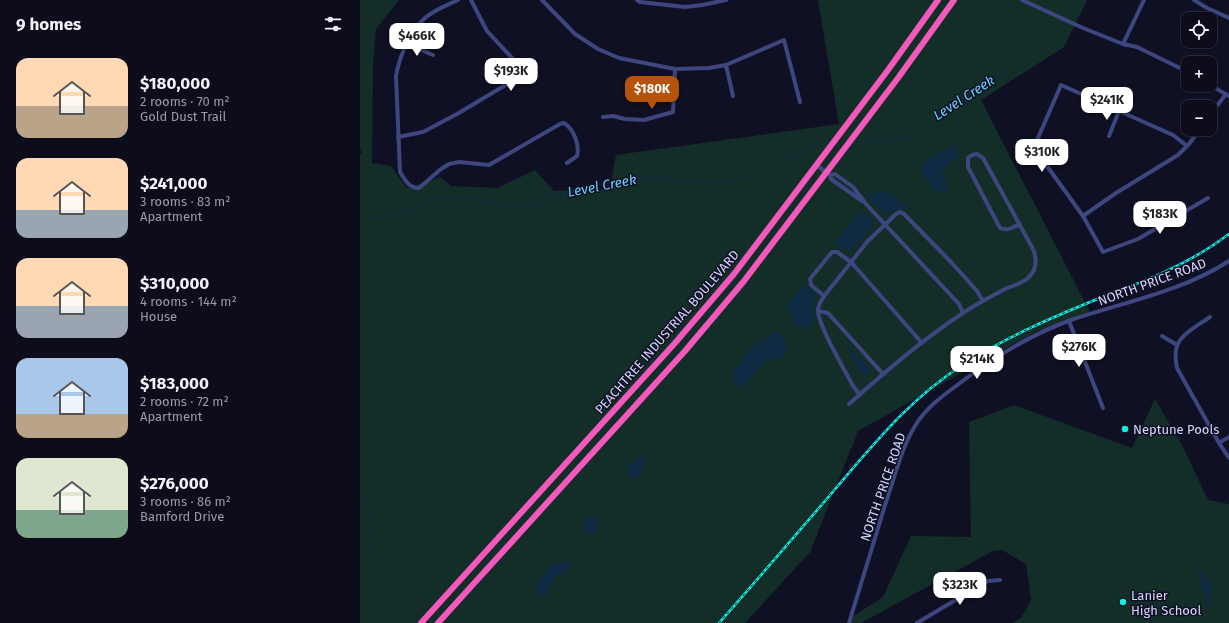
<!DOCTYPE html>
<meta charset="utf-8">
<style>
body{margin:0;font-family:"Fira Sans",sans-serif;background:#151524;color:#f1f3f6;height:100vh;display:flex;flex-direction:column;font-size:15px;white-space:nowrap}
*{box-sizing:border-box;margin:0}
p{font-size:13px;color:#9a9ba3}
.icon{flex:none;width:22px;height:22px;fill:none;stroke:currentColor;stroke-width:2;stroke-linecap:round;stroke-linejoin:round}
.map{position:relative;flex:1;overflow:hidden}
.side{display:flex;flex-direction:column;background:#0c0c1b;width:360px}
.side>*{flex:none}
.controls{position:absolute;left:821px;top:12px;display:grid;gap:8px}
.controls a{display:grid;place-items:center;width:36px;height:36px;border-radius:8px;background:#0c0c1b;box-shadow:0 1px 3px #0004,0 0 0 1px #2c2c3a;font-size:20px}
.price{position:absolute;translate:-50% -34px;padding:0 9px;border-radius:8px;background:#fff;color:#222;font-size:13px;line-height:26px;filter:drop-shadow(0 1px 2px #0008)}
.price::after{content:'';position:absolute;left:50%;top:24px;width:12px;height:9px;margin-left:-6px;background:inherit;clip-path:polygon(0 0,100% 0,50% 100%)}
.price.current{background:#b45309;color:#fff}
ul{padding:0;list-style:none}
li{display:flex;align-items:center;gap:12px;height:100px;padding:0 16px}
li span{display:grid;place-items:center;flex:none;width:112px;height:80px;border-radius:12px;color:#555}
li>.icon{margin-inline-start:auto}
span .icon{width:48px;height:48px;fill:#fffc;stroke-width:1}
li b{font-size:17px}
h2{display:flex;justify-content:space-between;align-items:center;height:48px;padding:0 16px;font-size:17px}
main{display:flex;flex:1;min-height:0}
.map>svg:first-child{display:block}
.green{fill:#132e28}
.water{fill:#0f2b44}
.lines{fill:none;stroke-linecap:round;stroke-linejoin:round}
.stream{stroke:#0f2b44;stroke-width:1}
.minor{stroke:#3e4680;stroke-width:4}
.highway{stroke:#f558bc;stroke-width:6}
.rail-casing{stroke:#0ef0e2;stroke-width:2.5}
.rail{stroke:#101024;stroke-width:1;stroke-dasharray:3;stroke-linecap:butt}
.poi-dot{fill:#0ef0e2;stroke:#101024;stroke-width:1.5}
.labels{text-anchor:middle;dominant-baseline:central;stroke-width:3;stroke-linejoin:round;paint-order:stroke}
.street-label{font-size:13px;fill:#d5d7fd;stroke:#101024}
.poi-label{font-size:13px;fill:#d5d7fd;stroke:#101024;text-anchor:start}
.water-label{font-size:14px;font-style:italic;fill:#6accf6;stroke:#101024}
</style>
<main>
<section class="side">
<h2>9 homes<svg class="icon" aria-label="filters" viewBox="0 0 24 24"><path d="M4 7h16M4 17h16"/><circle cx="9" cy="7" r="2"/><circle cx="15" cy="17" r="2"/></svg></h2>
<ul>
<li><span style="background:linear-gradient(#ffd9b3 60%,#b9a48a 0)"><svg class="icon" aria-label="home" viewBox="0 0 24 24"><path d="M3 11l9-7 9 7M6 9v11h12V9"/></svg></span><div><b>$180,000</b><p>2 rooms · 70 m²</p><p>Gold Dust Trail</p></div></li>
<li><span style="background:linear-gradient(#ffd9b3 65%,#9aa5b1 0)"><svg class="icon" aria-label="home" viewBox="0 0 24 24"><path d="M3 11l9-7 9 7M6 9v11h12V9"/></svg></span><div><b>$241,000</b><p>3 rooms · 83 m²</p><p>Apartment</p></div></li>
<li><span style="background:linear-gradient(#ffd9b3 60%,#9aa5b1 0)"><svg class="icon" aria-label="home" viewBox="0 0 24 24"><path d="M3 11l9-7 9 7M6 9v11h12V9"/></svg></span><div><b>$310,000</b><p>4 rooms · 144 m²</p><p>House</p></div></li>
<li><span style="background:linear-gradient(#a9c7e8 70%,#b9a48a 0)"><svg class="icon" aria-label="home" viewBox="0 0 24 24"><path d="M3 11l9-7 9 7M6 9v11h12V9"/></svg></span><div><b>$183,000</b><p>2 rooms · 72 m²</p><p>Apartment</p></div></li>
<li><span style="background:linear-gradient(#dfe7d0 65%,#7fa58c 0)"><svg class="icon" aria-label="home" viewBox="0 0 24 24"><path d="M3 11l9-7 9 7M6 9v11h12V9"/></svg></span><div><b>$276,000</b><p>3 rooms · 86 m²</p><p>Bamford Drive</p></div></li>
</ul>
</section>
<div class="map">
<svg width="869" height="623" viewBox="0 0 869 623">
<rect width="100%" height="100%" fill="#101024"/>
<!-- green -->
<g class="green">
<path d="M0,0H39L16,29L13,63L12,163L31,166L47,188L80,177L91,186L137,188L175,170L194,191L250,189L256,155L479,124L458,0H727L704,47L621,100L731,314L677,331L498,431L450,552L385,623H0V155L2,153L0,149Z"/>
<path d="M795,399L823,447L848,500L869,504V623H652L661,618L671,600L666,564L642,550L633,551L501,623H490V618L523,597L551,536L611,537L609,422L654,405L772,448Z"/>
</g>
<!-- water -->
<g class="water">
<path d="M598,145V157L587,164L582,172L589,189L584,192L575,190L561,172L562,165L578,152Z"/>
<path d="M518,190C530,191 541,201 549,209H534L526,215L507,197Z"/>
<path d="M500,212L512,217L514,225L492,250H484L475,243Z"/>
<path d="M444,284L452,290L455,295L453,305L454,321L447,327H437L427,305Z"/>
<path d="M416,332L422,334L427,346L425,355L419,358L406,360L383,386H379L374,381L373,373L392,347Z"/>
<path d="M487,347L509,367L511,371L504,376L498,370Z"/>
<path d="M282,455L285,456C286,464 283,473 276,478L272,477L268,473V467L278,457Z"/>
<path d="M234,516C242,522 236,529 231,535H227C221,527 224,524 229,517Z"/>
<path d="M208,561L211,565L208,570L195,577L186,595L182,596L177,591L175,585C177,582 180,578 183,575C192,564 194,562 208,561Z"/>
<path d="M840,570L852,585L849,610L838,573Z"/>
</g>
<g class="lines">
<!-- stream -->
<g class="stream">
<path d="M708,13L711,5L716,0"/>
<path d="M499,143L549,136L563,128L581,111L613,93L635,79L659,58L685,39L696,26"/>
<path d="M0,218L36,214L48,211L70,200L82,197L107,198L140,205L164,207L180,203L200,194L218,188L277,178L292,177L356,182L374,180L389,175L408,163L459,143"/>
<path d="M0,466L2,483L10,519L11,534L9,553L0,571"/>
</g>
<!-- minor -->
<g class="minor">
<path d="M98,0C87,5 74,10 65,18C50,30 39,58 36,76L40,172C45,180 49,188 59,188L81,169L89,164L99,162L129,165L200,124L204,123C214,129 220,146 217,156L207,163"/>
<path d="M182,0L215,34L238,49L259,58L315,69L349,68L366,65L424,40L440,102"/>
<path d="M277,0L280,2L325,7L342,5L366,0"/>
<path d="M662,0L723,28L763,44L777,47L828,72"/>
<path d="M834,0L847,8L869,18"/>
<path d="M47,44L73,55"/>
<path d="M763,44L784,0"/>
<path d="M366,65L373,96"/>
<path d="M850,85L869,96"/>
<path d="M850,115L866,94"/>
<path d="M243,117L253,116L265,119L284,120L313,112L315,69"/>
<path d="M749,136L759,111"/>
<path d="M38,137L63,132L97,114L164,74L154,60L127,31L111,0"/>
<path d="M827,146L813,135L701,85L678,138L676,147L679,155L723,216L743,252L778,239L848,198"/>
<path d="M456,165L470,175L471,179L502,201"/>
<path d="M470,175L475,174L493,187L506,204L599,304L603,313"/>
<path d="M723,216L756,193L818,155L829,144L840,129"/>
<path d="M464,296L451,285L450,279L472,252H477L491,262L562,343"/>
<path d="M458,311L468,313L523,374"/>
<path d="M850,317C840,324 821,334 817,346C814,353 816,361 817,368L859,443L869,458"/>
<path d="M709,321L743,408"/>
<path d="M802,336L817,345"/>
<path d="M500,395L493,386C485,370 457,324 458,309C459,303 462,299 465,295L507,242L536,214L540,212L544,214L591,262L617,291L623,301"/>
<path d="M489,404C525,372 562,340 603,313C616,304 630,297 645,289C652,286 664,283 669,277C677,269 677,259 673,249L623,158L617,154L612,155L608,158V167L640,228C648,231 652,228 660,224"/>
<path d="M859,443L869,437"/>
<path d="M489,623C501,583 514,542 526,502C535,476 541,449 555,426C565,409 581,397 596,386C631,359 669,335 711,320C764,302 821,292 869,261"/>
<path d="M557,623L619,586L628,581L640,580"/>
</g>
<!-- highway -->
<g class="highway">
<path d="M61,623L315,343L374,274L528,70L578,0"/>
<path d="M78,623L325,351L384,281L538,78L594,0"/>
</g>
<defs>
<path id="rail" d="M359,623C397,580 434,537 471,494C513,445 549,399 604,364C648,336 693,317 740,298C785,281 830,264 869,234"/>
</defs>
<!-- rail casing -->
<use href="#rail" class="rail-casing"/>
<!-- rail -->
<use href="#rail" class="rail"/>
</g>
<!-- markers -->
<g class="poi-dot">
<circle cx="765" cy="429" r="4"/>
<circle cx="763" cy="602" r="4"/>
</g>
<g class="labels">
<!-- street labels -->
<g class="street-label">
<text transform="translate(792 282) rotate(-20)">NORTH PRICE ROAD</text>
<text transform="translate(307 332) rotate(-49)">PEACHTREE INDUSTRIAL BOULEVARD</text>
<text transform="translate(523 487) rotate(-71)">NORTH PRICE ROAD</text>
</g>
<!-- poi labels -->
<g class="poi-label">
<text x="773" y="429">Neptune Pools</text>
<text x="771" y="595">Lanier<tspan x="771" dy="15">High School</tspan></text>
</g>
<!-- water labels -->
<g class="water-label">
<text transform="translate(604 98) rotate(-33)">Level Creek</text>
<text transform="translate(242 186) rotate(-11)">Level Creek</text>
</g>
</g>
</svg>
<div class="controls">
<a><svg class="icon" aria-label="locate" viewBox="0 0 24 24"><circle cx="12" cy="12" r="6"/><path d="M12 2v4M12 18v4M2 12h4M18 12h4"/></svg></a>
<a>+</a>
<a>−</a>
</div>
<b class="price" style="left:57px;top:57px">$466K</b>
<b class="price" style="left:151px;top:92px">$193K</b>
<b class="price current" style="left:292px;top:110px">$180K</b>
<b class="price" style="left:747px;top:121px">$241K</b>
<b class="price" style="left:682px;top:173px">$310K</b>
<b class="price" style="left:800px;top:235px">$183K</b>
<b class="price" style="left:719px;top:368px">$276K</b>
<b class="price" style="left:617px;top:380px">$214K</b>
<b class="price" style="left:600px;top:606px">$323K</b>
</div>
</main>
